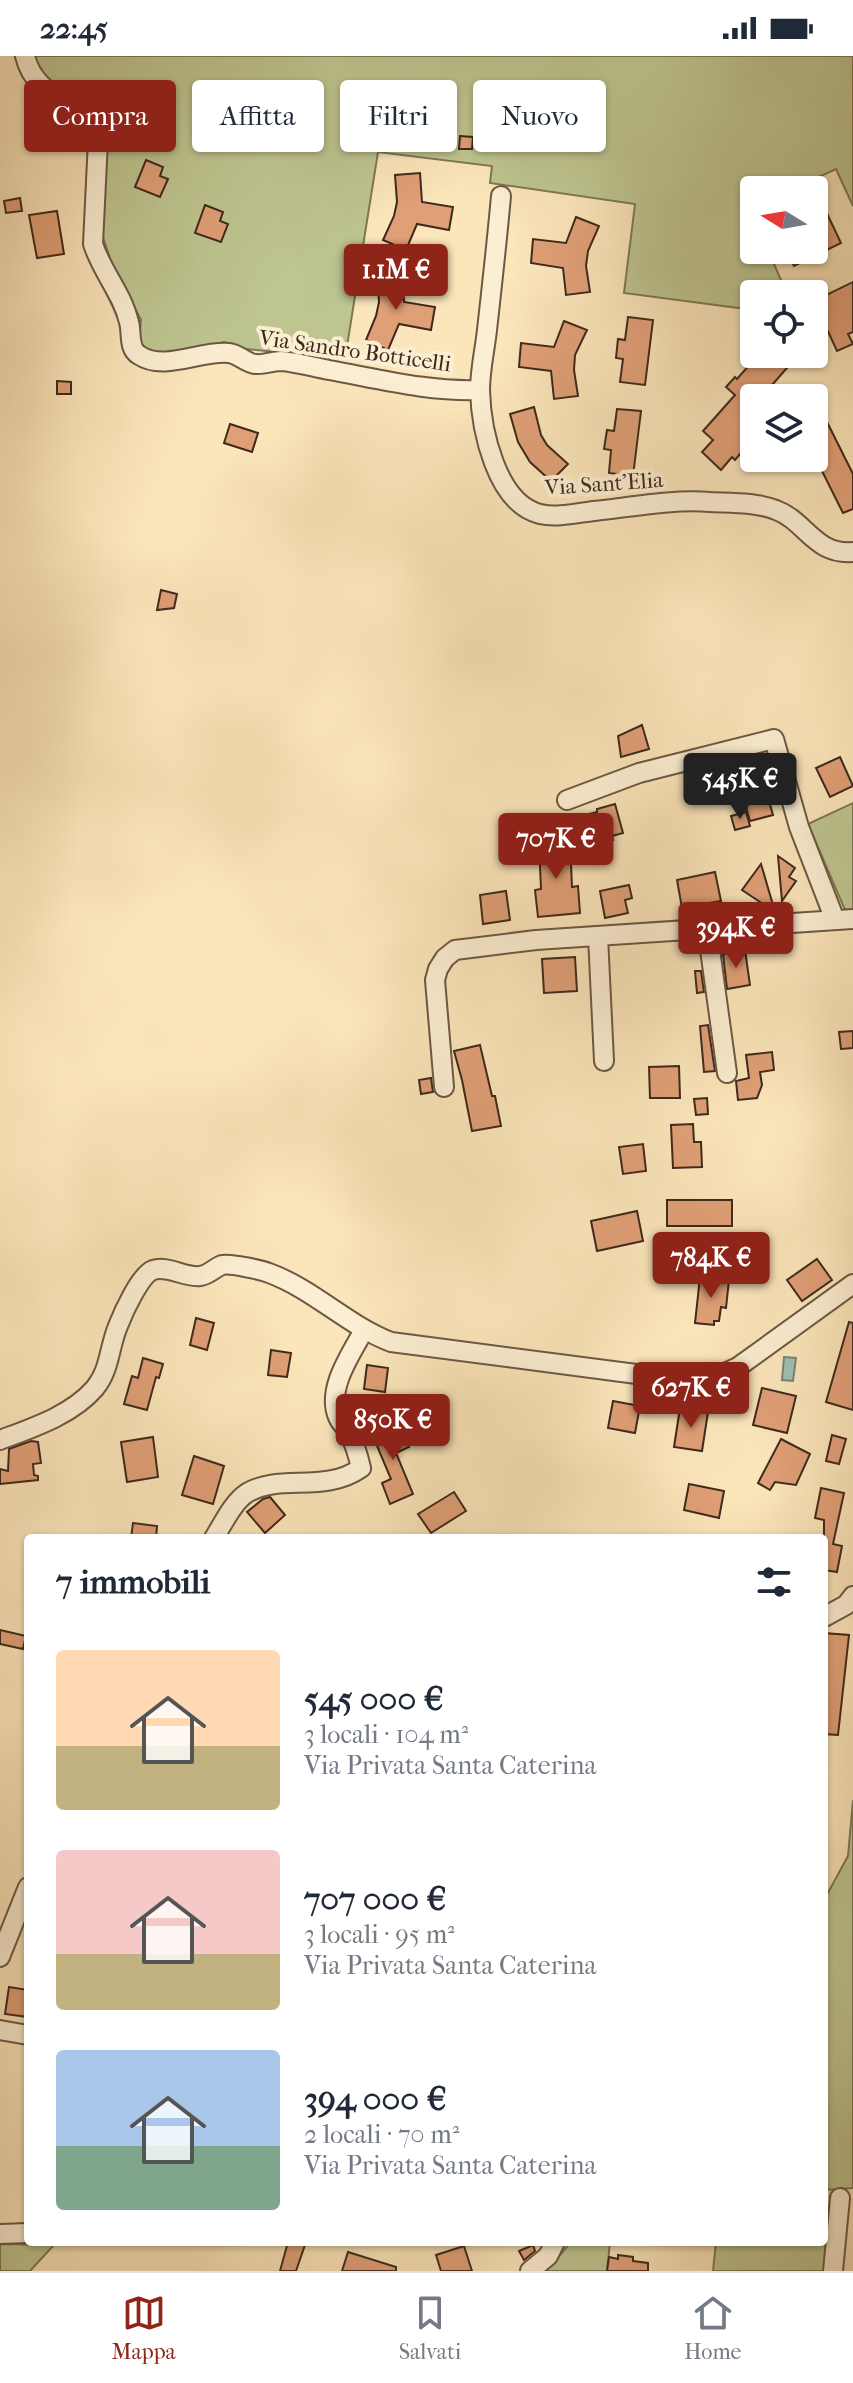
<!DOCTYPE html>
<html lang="it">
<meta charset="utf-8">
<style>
body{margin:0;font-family:"IM FELL French Canon",serif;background:#f2f2f3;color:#1f2937;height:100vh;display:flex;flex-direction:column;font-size:30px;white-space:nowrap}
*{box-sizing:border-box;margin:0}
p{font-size:26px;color:#747a83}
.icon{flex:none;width:44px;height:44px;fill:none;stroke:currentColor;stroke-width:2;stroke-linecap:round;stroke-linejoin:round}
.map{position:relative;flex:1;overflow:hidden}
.details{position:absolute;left:24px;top:1478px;width:804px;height:712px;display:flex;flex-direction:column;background:#fff;border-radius:8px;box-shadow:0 2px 6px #0004}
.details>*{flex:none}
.banner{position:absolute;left:24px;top:24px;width:806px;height:72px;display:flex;gap:16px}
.needle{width:52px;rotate:281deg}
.tools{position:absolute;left:740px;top:120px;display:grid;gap:16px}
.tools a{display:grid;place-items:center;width:88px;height:88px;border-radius:8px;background:#fff;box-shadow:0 2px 6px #0004;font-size:40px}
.price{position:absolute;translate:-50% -68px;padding:0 18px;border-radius:8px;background:#8f2418;color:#fff;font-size:26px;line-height:52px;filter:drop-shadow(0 2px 4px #0008)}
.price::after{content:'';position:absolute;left:50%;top:48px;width:24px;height:18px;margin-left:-12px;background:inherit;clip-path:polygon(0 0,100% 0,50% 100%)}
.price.on{background:#222;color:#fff}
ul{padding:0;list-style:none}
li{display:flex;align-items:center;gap:24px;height:200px;padding:0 32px}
li span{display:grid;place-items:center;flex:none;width:224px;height:160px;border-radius:8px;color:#555}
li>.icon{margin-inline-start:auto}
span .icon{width:96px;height:96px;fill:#fffc;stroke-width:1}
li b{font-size:34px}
h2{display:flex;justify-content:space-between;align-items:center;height:96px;padding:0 32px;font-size:34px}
.chip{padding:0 28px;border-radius:8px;background:#fff;box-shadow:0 2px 6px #0004;font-size:28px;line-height:72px}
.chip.on{background:#8f2418;color:#fff}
.status{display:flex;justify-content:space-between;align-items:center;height:56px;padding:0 40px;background:#fff;direction:ltr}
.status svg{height:22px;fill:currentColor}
.tabs{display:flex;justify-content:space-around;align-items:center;height:112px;border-top:2px solid #e0e1e3;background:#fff;font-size:22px;color:#747a83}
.tabs a{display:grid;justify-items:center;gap:4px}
.tabs .on{color:#8f2418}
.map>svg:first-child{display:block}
.green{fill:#bec590;stroke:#7e7756;stroke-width:2}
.water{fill:#9fbfb3;stroke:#788377;stroke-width:2}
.building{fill:#e09f76;stroke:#3e291c;stroke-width:2}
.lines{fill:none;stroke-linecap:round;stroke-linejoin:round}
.minor-casing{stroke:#6d5844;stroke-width:22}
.minor{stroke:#fceed2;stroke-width:18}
.labels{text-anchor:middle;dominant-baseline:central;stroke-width:8;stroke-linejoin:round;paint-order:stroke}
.street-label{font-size:22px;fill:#3e291c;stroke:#fceed2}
</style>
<div class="status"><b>22:45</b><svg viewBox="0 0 49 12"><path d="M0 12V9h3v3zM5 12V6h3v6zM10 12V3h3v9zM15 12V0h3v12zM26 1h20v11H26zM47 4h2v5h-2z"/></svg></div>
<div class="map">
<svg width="853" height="2215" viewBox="0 0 853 2215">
<rect width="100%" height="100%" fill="#fbe5ba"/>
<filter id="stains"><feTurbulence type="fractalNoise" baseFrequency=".0025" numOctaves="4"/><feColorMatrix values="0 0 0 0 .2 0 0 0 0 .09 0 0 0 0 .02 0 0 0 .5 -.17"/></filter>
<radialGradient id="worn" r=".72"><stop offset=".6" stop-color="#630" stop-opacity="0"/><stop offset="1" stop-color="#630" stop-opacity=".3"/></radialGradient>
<!-- green -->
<g class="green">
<path d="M33,0H853V150L836,113L790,134H754V150L749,153L754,164V194H768L787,238H754V254L624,237L635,148L490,127L492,110L378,96L345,303L246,293L224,286L182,296L162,298L147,295L139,285L141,264L113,211L99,170L106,82L103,66L94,57L63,38L43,20Z"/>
<path d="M853,747V853L845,854L808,768Z"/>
<path d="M853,1744V2132L824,2134V1844L848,1800Z"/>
<path d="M834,2150L827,2215H713L716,2186H824V2151Z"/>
<path d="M571,2186H610L607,2215H541L556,2204Z"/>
<path d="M0,2188L54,2189L30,2215H0Z"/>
</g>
<!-- water -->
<path class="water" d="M784,1301L796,1302L793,1325L782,1324Z"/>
<!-- building -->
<g class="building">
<path d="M460,80L473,81L472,93H459Z"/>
<path d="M146,104L163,111L160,120L168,123L160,141L135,131Z"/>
<path d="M420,117L422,146L453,151L449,174L417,168L406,194L383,184L394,160L397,146L395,119Z"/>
<path d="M814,130L841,187L794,210L786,194H814Z"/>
<path d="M20,142L22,155L6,157L4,145Z"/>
<path d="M205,149L223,156L220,165L228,168L221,186L195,177Z"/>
<path d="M57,155L64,198L37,202L29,159Z"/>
<path d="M576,161L599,170L588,195L586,210L590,236L566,239L563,212L531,207L533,183L566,187Z"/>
<path d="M402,217L404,246L435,251L431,274L399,268L388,294L366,284L376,260L379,246L377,219Z"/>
<path d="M853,226V276L848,278L853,288L837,295L814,245Z"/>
<path d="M628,261L653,264L645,329L620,326L623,303L616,302L618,283L625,284Z"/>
<path d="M564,265L587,274L575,299L574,314L578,340L554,343L551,315L519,311L521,287L554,291Z"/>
<path d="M759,298H785L793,305L772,329L776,333L768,342H754V376L742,390L745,392L735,404L732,401L721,414L702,396L713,384L703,375L735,339L726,331L735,321L737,323Z"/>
<path d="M57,325L71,326V338H57Z"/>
<path d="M534,351L541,379L547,389L568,408L551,425L530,406L518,386L510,358Z"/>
<path d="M617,353L641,355L633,420L609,417L611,394L604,393L607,374L614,375Z"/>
<path d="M825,362L853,418V453L843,457L814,399V368Z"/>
<path d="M230,368L258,377L252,396L224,387Z"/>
<path d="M161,534L177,538L174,552L157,554Z"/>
<path d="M642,669L649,693L621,701L618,680Z"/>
<path d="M840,701L853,730L830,741L816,712Z"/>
<path d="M759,710L773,759L750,765L736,716Z"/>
<path d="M615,748L623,777L612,780L613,784L592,789L585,759L597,756V753Z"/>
<path d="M746,756L750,770L735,774L731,760Z"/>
<path d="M570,785L572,831L578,830L580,857L538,861L535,834L541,833L539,786Z"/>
<path d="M778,800L795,812L789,821L796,825L782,845Z"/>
<path d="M761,808L775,856L742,834Z"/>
<path d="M715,816L721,845L682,852L677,824Z"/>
<path d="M629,829L632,842L625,844L628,857L605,862L600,835Z"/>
<path d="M506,835L510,864L483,868L480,839Z"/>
<path d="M745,894L750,929L727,933L723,898Z"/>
<path d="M575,901L577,935L544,937L542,903Z"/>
<path d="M695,915H701L704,936L697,937Z"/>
<path d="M708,969L715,1015L704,1016L700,970Z"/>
<path d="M853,975V992L841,993L839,976Z"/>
<path d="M480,989L492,1040H495L501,1070L472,1075L462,1024L454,995Z"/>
<path d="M772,996L774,1014L760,1016L762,1029L757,1042L738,1044L736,1025L749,1022L746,999Z"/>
<path d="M679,1010L680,1042H650L649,1011Z"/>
<path d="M431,1022L433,1036L421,1038L419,1024Z"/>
<path d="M707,1042L708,1058L696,1059L694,1043Z"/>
<path d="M693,1068L694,1086H701L702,1111L673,1112L671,1069Z"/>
<path d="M643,1088L646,1115L623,1118L619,1091Z"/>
<rect x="667" y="1144" width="65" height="26"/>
<path d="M637,1155L643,1185L597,1195L591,1165Z"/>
<path d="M817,1203L832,1224L802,1245L787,1224Z"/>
<path d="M700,1221L729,1224L726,1252L721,1251L719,1265H714V1269L695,1267Z"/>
<path d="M196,1262L214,1267L207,1294L190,1289Z"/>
<path d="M849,1266L853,1267V1354L826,1346Z"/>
<path d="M271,1294L291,1297L287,1321L268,1319Z"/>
<path d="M143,1302L163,1308L159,1322L156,1321L147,1354L124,1348L132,1320L138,1322Z"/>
<path d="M367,1309L388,1312L385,1336L364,1333Z"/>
<path d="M762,1332L796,1340L787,1377L753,1369Z"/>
<path d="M613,1345L640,1350L635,1377L608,1372Z"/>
<path d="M680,1352L708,1356L702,1395L674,1391Z"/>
<path d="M398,1366L409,1391L396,1397L413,1438L390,1448L382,1427L391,1423L372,1378Z"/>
<path d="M832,1379L846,1383L839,1408L826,1405Z"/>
<path d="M153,1381L158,1421L127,1426L121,1386Z"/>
<path d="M781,1383L810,1398L796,1429L775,1426L770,1434L758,1427Z"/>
<path d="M31,1385L38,1386L41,1407L33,1408L34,1419L38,1420V1424L0,1428V1413L8,1415L9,1393Z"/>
<path d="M194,1400L224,1410L213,1448L182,1439Z"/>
<path d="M689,1428L724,1435L719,1462L684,1454Z"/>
<path d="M821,1432L844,1437L833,1488L842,1490L837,1516L824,1514V1464L815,1462Z"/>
<path d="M454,1436L466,1455L431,1477L418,1458Z"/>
<path d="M270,1441L285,1459L265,1477L247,1456L263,1443Z"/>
<path d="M133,1467L157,1470L156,1482H131Z"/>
<path d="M0,1574L26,1580L23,1593L0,1588Z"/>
<path d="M824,1577L849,1579L838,1679L824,1678Z"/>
<path d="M9,1931L28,1934V1961L5,1958Z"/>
<path d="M288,2186H306L296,2215H280Z"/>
<path d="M533,2189L535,2195L524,2204L519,2195Z"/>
<path d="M464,2190L472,2215H441L436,2199Z"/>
<path d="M348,2196L396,2211V2215H342Z"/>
<path d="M618,2199L633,2201V2205L648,2207V2215H607L609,2201L618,2203Z"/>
</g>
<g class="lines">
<defs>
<g id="minor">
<path d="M25,0C36,47 90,46 98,84L93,188C102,216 122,237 129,266C132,276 128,293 139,299C164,316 201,294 229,297C239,298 247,308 256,308C264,309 273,305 281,305C296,306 313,311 329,314C379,323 429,336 480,334"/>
<path d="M501,140C497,185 492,229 487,274C485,293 480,314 480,334C481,373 496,447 540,458C557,462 577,457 594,455C632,451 672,443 710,446C731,447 756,446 776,454C806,465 814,499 853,496"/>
<path d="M567,744L639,717L774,683L799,771L835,864"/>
<path d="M707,872L727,1017"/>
<path d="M598,880L604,1005"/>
<path d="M444,1031L435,924L438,913L445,902L455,894L536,884L853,863"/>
<path d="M0,1384C32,1372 72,1359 95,1332C110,1314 109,1291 118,1270C123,1257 140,1219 153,1214C168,1209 185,1222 200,1220C209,1219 214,1212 222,1209C230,1207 261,1214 269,1217C313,1233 347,1269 391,1286L690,1325L716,1321L738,1311L853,1228"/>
<path d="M214,1482C223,1468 233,1446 247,1437C280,1417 324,1438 361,1412C358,1399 355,1388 349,1377C346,1371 340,1367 338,1361C326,1333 351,1298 364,1274"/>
<path d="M824,1561L846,1549L853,1540"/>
<path d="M0,1901L28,1831"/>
<path d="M0,1974L28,1979"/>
<path d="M0,2178L28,2177"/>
<path d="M530,2215L548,2200L555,2186"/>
<path d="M833,2215L840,2142"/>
</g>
</defs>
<!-- minor casing -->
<use href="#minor" class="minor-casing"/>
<!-- minor -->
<use href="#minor" class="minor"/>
</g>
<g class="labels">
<!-- street labels -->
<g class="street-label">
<text transform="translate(355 295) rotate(8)">Via Sandro Botticelli</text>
<text transform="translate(604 428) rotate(-4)">Via Sant'Elia</text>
</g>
</g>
<rect width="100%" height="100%" filter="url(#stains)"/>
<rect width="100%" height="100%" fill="url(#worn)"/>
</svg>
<div class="tools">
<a><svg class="needle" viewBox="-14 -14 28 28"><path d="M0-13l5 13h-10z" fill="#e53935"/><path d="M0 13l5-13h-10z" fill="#747a83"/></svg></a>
<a><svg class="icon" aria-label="locate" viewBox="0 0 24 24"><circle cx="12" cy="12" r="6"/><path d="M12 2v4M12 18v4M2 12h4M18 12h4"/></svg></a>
<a><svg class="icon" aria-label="layers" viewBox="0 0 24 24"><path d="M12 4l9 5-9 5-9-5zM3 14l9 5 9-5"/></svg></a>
</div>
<b class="price" style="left:396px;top:256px">1.1M €</b>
<b class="price on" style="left:740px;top:765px">545K €</b>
<b class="price" style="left:556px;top:825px">707K €</b>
<b class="price" style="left:736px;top:914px">394K €</b>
<b class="price" style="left:711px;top:1244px">784K €</b>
<b class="price" style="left:691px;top:1374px">627K €</b>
<b class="price" style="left:393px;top:1406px">850K €</b>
<div class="banner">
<a class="chip on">Compra</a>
<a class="chip">Affitta</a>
<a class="chip">Filtri</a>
<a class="chip">Nuovo</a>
</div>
<section class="details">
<h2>7 immobili<svg class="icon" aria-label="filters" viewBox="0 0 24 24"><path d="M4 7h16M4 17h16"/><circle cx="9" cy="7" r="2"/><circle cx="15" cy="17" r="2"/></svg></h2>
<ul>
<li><span style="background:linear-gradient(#ffd9b3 60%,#c2b280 0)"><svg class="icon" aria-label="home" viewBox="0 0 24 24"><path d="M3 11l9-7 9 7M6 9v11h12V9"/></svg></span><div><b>545 000 €</b><p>3 locali · 104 m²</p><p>Via Privata Santa Caterina</p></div></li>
<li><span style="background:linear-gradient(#f6c9c9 65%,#c2b280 0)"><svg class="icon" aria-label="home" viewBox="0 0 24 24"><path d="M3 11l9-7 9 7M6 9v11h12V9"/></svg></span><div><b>707 000 €</b><p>3 locali · 95 m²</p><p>Via Privata Santa Caterina</p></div></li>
<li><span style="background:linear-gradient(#a9c7e8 60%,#7fa58c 0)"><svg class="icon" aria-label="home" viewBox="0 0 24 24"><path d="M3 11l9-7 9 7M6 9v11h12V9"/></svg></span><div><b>394 000 €</b><p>2 locali · 70 m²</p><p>Via Privata Santa Caterina</p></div></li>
</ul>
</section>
</div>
<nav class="tabs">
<a class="on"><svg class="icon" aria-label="map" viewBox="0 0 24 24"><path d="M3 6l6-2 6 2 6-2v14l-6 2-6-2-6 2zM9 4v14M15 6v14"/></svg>Mappa</a>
<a><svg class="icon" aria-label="saved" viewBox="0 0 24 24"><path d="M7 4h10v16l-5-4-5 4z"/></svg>Salvati</a>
<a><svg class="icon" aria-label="home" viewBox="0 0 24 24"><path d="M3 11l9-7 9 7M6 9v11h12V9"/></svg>Home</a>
</nav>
